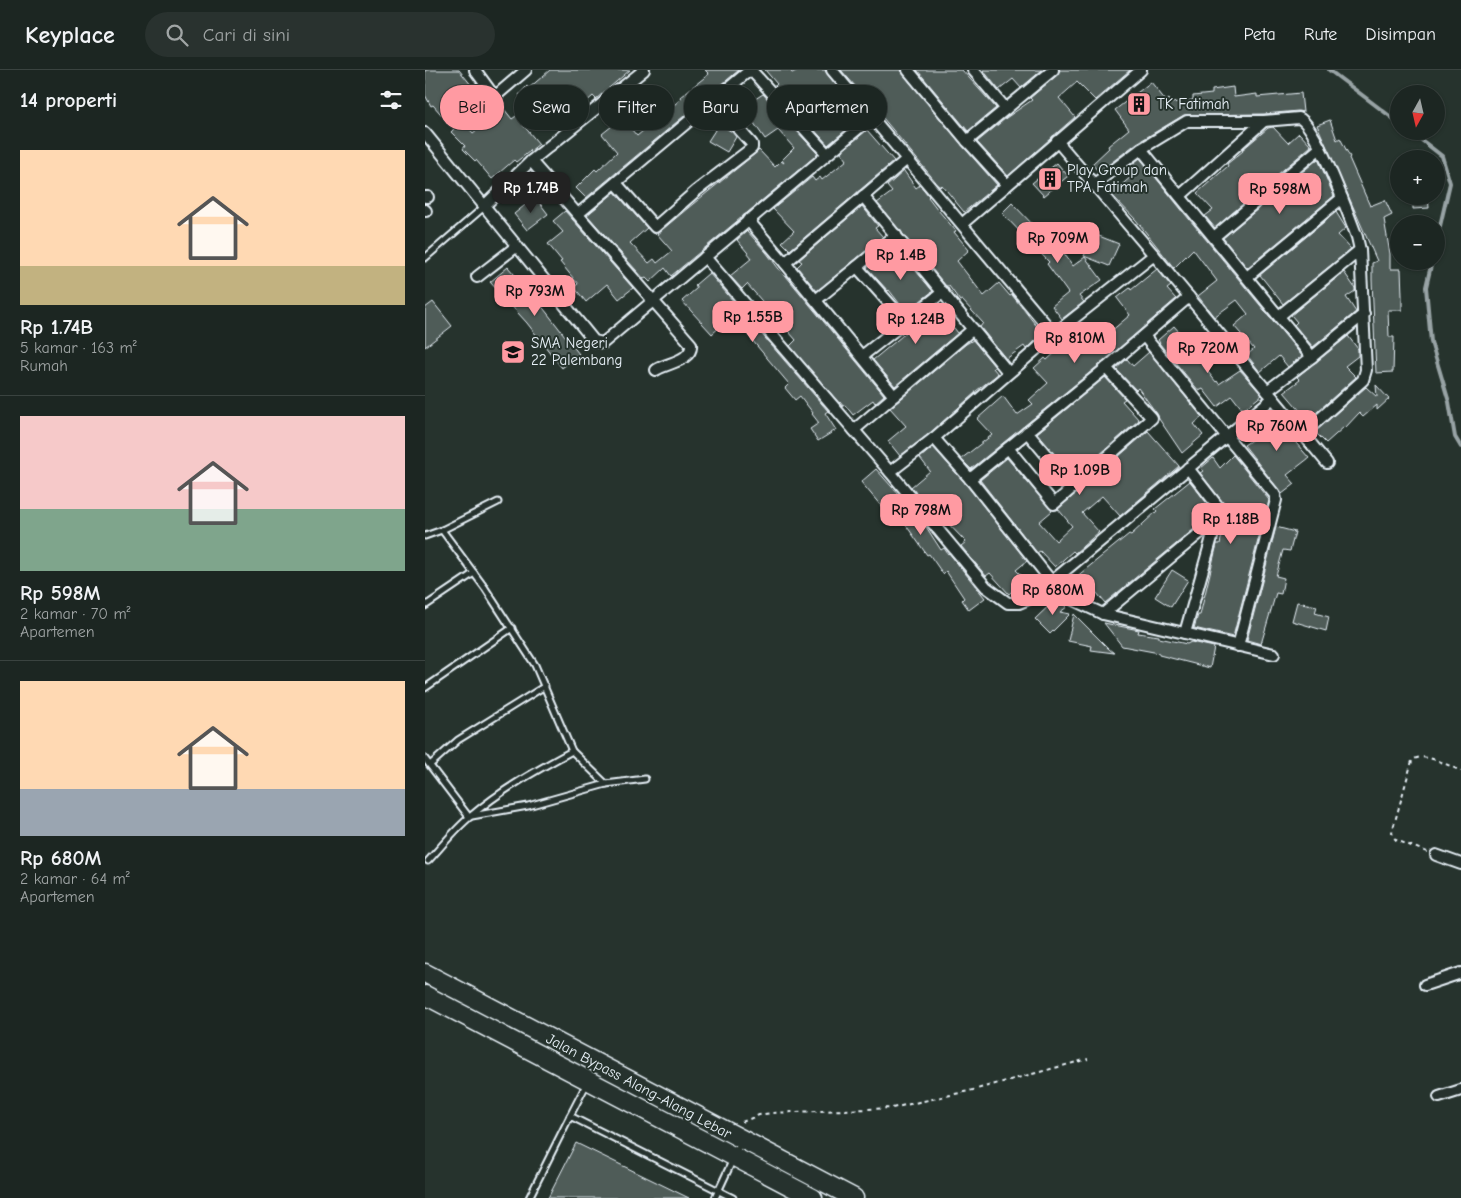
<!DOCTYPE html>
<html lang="id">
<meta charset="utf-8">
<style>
body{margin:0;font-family:"Comic Neue",sans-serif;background:#29322f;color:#f1f3f6;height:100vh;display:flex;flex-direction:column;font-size:19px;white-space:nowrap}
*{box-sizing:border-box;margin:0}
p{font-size:16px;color:#a0a5a5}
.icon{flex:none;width:28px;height:28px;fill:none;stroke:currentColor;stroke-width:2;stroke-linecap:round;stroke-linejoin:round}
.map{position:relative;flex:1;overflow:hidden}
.side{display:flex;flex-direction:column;background:#1c2622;width:425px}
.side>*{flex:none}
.top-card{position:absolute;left:15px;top:15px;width:475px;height:45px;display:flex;gap:10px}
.needle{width:32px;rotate:188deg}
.tools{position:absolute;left:965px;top:15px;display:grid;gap:10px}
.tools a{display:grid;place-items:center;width:55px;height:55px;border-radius:50%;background:#1c2622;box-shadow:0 1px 4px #0004,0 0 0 1px #3a4340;font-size:25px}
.price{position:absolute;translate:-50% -42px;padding:0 11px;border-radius:10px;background:#ff9aa2;color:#111;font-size:16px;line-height:32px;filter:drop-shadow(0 1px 2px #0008)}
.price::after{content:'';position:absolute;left:50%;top:30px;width:15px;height:11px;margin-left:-8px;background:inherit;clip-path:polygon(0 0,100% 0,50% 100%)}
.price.active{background:#222;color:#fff}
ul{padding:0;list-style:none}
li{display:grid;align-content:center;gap:10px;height:265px;padding:0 20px}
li+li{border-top:1px solid #3a4340}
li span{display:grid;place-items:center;height:155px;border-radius:0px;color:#555}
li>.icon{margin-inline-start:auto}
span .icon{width:90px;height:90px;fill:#fffc;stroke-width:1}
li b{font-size:21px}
h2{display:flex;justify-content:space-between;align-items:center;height:60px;padding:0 20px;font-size:21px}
.tag{padding:0 18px;border-radius:22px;background:#1c2622;box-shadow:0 1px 4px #0004,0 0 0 1px #3a4340;font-size:18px;line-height:45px}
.tag.active{background:#ff9aa2;color:#111}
header{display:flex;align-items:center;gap:30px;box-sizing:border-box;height:70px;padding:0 25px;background:#1c2622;border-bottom:1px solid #3a4340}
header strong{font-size:24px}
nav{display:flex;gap:28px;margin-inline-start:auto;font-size:18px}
.search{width:350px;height:45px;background:#29322f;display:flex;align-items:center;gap:12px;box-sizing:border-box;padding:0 18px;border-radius:28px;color:#a0a5a5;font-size:19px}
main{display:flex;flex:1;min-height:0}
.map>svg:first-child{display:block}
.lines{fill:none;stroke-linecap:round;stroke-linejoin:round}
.stream{stroke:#98a3a5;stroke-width:4}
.building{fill:#505c59;stroke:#e8f1f8}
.lane-casing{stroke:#e8f1f8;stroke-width:9}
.street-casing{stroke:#e8f1f8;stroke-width:14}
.highway-casing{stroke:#e8f1f8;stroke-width:21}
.path{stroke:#e8f1f8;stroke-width:2;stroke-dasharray:4 4;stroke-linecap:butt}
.lane{stroke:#26332d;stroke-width:5}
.street{stroke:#26332d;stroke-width:10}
.highway{stroke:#26332d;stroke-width:18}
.labels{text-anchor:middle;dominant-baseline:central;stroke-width:4;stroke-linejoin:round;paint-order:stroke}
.poi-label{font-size:15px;fill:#e8f1f8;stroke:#26332d;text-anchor:start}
.street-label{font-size:15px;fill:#e8f1f8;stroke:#26332d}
</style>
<header>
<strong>Keyplace</strong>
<div class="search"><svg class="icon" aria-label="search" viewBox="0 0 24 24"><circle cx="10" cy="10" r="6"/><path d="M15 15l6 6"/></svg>Cari di sini</div>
<nav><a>Peta</a><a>Rute</a><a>Disimpan</a></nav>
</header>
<main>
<section class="side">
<h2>14 properti<svg class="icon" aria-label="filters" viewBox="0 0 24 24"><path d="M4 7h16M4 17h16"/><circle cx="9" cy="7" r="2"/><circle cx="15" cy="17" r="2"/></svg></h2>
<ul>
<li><span style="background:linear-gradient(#ffd9b3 75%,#c2b280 0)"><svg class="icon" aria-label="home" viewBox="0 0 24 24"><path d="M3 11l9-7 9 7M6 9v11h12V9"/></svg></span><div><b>Rp 1.74B</b><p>5 kamar · 163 m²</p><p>Rumah</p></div></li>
<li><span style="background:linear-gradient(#f6c9c9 60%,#7fa58c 0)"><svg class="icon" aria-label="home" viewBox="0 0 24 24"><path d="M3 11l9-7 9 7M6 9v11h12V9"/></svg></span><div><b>Rp 598M</b><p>2 kamar · 70 m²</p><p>Apartemen</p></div></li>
<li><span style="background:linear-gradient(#ffd9b3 70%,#9aa5b1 0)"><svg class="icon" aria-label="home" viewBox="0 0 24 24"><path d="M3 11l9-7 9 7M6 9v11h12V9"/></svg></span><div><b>Rp 680M</b><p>2 kamar · 64 m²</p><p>Apartemen</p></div></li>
</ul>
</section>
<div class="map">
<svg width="1036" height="1128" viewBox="0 0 1036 1128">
<rect width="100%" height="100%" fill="#26332d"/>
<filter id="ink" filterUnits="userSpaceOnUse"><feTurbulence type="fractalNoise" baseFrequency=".02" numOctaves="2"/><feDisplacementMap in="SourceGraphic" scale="10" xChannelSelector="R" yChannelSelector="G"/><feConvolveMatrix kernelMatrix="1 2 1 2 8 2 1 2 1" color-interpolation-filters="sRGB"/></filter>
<g filter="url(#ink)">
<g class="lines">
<!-- stream -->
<g class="stream">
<path d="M904,0L974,53"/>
<path d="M985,61L1017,86L1025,113L1011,173"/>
<path d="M1007,191L1001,217L1006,272L1024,332L1030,367L1036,377"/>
</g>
</g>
<!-- building -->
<g class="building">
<path d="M0,0H34L47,16L46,17L57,29L49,36L44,30L30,42L48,63L79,39L87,49L104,37L111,46L98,55L114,74L91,92L89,90L67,109L51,90L50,91L38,79L40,76L26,62L29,59L8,35L6,36L0,25Z"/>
<path d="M125,0H205L171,29L168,26L151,41L131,18L106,36L94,25L102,16L104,18Z"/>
<path d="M280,0H314L161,128L151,118L170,99L172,101L192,82L177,64L197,48L212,66L256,29L255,27L284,4Z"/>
<path d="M340,0H364L367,3L373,0H400L402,4L429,37L426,39L434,49L403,75L350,16L352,14Z"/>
<path d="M416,0H476L478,4L537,75L572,115L539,142L517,115L515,117L453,42Z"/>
<path d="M492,0H537L571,38L543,61Z"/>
<path d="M558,0H617L596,18L588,9L574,20Z"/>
<path d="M635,0H705L670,30L652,12L634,28L650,47L583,106L552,72L581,48L607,30L605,28L632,5Z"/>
<path d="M726,12L741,31L744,29L746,33L768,30V26L787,24V20L808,17L809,27L832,24V27L876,23L878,42L873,41L839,44L759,45L712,73L674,102L667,94L684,78L683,76L704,59L690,40Z"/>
<path d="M338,24L393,84L246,206L240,198L225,212L221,208L219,209L162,145L190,122L222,158L205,173L224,193L229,189L232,193L247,181L232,164L263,138L331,83L334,80L350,97L356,91L359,93L357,90L369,78L353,60L340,69L324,46L322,49L312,36L323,26L327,31Z"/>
<path d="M905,50L912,70L915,68L925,87L924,88L945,136L960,130L967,145L959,149L965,184V199H976L977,226V240H963L964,267H969L968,302L951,303L947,210V193L952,191L892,55Z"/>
<path d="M294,54L307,62L311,67L302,82L283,71Z"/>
<path d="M848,57L863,73L874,63L886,76L790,158L780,146L788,140L772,123L803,96L802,94L818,81L817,80L843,58Z"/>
<path d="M442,60L469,91L365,180L357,172L369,161L348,139L387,107L390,111L395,107L397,110L422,90L416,82Z"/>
<path d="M715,88L760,144L877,286L863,297L854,286L835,302L822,285L829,279L809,256L823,244L812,230L789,247L773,226L792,211L768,179L749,198L711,150L687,125L686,124L707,106L701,99Z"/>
<path d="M893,89L909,126L822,198L798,168Z"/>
<path d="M632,93L643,106L619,126L607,113Z"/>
<path d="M479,101L491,118L495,115L504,126L503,127L513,140L531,161L529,162L544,180L532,191L559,226L574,213L585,226L587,225L618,264L601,279L599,276L581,289L555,257L558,253L537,230L535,231L524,216H521L452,133L467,122L462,116Z"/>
<path d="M988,126H1003L1004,138L988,139Z"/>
<path d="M110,127L123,144L102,160L89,144Z"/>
<path d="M587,133L636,184L638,182L648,196L660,187L677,210L654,226L659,232L637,249L627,236L643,223L622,194L624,192L577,143Z"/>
<path d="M437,136L453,156L450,158L458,167L392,221L372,197L377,192L374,190Z"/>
<path d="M140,141L208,218L194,229L182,214L161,232L149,217L153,214L135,192L137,191L123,174L138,162L128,151Z"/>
<path d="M911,142L921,158L913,165L926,179L858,234L835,205Z"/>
<path d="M322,161L341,182L360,207L361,206L459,325L450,333L448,330L428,345L420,335L418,336L415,332L414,333L365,276L371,270L322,214L317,219L305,206L327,188L312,170Z"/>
<path d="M669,164L694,174L684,196L659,186Z"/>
<path d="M475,182L508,221L481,242L464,220L463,221L442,198L455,187L459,193Z"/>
<path d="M83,197L119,239L154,284L137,298L102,253L65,212Z"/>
<path d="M732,199L746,216L742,219L751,229L677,293L546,399L536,389L567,365L552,349L578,326L592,345L608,334L604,330L623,313L609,298L620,288L622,290L633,280L667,254L678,268L705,245L692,228L705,218L706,220Z"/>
<path d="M919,202L930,218V221L921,227L931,242L888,277L869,255L872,252L866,245Z"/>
<path d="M284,203L403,341L400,343L411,360L393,371L385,359L394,353L387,344L388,343L375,326L370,330L360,318L364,314L321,263L306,247L287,264L257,231L272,218L270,215Z"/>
<path d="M8,232L27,256L0,277V238Z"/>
<path d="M513,234L525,248L523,250L533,263L470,316L448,290L489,256L488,254Z"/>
<path d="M749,256L762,271L760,273L791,312L792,311L794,314L815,300L837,325L818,340L807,326L792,337L778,319L774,321L734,273H735L733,270Z"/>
<path d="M923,266L933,279V286L920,296L931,307L883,350L859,322L875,310L872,307Z"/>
<path d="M548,270L570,297L568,298L573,304L551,321V322L505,363L475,386L463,371L481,356L465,338L541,274Z"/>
<path d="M724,282L777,347L769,354L778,365L757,383L734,349L732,344L713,318L711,320L691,299L702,289L708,296Z"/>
<path d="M680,307L700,329L697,331L714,350L649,407L612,363Z"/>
<path d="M951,315L964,329L952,340V335L938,347L934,343L920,358L919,357L901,373L891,363L892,360L941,317L952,327Z"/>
<path d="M850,342L865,366L884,388L862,405L870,414L857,424L819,375L840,361L834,352Z"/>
<path d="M723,361L754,396L695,446L677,426L657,443L674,462L650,483L648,481L630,497L615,481L612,483L555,410L582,388L627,441L614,452L631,471L647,456L633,439Z"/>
<path d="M508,377L540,413L602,491L591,500L600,509L584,524L565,503L561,506L536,476L541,472L511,441L508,443L486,417L505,401L495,388Z"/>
<path d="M808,385L844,430L842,439L828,449L838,451L808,567L769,558L773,545H775L792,474H795L802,440L800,435L775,403L778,401L776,398L788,388L795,398Z"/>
<path d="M451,399L498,452L516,480L519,478L523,484L524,483L560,528L544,540L537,530L539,528L521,501L518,504L504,484L502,485L478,451L472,455L436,412Z"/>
<path d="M765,411L787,440L786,445L680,533L667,517L656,526L645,512L704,464L706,465L732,441L730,439Z"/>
<path d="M851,457L870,462L865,481L858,480L851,506L859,508L856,524L851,523L836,574L822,570Z"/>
<path d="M747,500L763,510L746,537L730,527Z"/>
<path d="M632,528L642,537L635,542L645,544L625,564L610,549Z"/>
<path d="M872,532L892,536L890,543L904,547L901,561L867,551Z"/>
<path d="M649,544L684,579L689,583L666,580L667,576L643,571Z"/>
<path d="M679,553L714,560L713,563L734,566V568L762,574L766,572L789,577L785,598L734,585V583L697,576Z"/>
<path d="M151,1073L264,1128H123Z"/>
</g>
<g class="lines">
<defs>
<g id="lane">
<path d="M0,188L59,137"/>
<path d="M17,460L60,518L110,595L147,681L181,714"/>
<path d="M0,466L17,460L73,432"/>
<path d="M0,536L49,503"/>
<path d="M0,618L87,558"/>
<path d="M0,689L44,747"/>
<path d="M5,695L33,670L120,616"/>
<path d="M47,746L103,736L181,714L220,709"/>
<path d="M3,791C17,776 30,759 46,746C76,720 112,700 147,681"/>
<path d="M145,1046L162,1013"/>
<path d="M104,1128L145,1046L308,1128"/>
<path d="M290,1128L316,1072"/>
</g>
<g id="street">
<path d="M50,0L69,26"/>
<path d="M326,0L402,84"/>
<path d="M407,0L629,264"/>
<path d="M483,0L542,71L582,115"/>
<path d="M548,0L581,39"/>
<path d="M46,47L101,0"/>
<path d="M0,63L169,271L178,273L447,47"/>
<path d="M542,71L628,0"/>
<path d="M632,71L729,185L902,393"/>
<path d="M716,79L887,287"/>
<path d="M106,91L266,274C268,291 241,293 231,300"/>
<path d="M191,113L230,157L271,121L327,78V74L289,31"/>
<path d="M668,115L716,79L762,51H839L874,48C891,55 924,146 932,167L935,180L941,300L938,310L878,364"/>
<path d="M438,126L583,302"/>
<path d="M755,126L839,51"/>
<path d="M0,127H3"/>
<path d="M59,136L106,91L219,0"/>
<path d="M0,140L1,141"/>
<path d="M153,144L325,0"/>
<path d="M323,150L360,193L469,326"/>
<path d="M537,154L716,0"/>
<path d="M789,167L895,78"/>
<path d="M280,187L465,402L561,517L583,533H594L608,527L848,328"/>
<path d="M360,193L482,89"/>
<path d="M432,197L480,251"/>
<path d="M52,207L92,176"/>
<path d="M822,207L917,128"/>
<path d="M391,230L471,165"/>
<path d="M854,246L935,180"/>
<path d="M719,266L850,425L851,430L813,576"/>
<path d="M437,286L518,222"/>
<path d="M842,321L887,287L939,244"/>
<path d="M429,360L548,259"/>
<path d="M602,362L648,417"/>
<path d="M509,368L545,409L627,512L646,529L678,544L849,584"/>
<path d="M583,378L629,434L727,348L681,298"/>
<path d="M465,402L509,368L629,264L729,185"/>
<path d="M545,409L681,298L764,227"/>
<path d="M678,544L793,448"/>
<path d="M760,563L795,439L763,398"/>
<path d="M1011,785L1036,794"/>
<path d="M1000,915L1036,903"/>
<path d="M1014,1027L1036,1020"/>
</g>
<g id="highway">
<path d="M0,903L429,1128"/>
<path d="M0,925L388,1128"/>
</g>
</defs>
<!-- lane casing -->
<use href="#lane" class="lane-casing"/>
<!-- street casing -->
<use href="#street" class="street-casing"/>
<!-- highway casing -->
<use href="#highway" class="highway-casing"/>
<!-- path -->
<g class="path">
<path d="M1002,782L971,770L968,766L967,762L987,691C997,680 1024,696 1036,701"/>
<path d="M317,1052L334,1045L346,1043L467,1038L548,1020L663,989"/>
</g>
<!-- lane -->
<use href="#lane" class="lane"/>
<!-- street -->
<use href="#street" class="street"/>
<!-- highway -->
<use href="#highway" class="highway"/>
</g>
</g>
<!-- icons -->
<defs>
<symbol id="building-square" viewBox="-11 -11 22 22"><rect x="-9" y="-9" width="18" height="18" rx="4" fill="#ff9aa2" stroke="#26332d"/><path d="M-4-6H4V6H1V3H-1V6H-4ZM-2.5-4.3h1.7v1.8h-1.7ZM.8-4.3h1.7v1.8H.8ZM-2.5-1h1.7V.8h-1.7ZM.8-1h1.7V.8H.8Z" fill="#111"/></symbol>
<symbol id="school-square" viewBox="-11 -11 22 22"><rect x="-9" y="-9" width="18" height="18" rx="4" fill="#ff9aa2" stroke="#26332d"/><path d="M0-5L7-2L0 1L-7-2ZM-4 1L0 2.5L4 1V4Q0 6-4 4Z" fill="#111"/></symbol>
</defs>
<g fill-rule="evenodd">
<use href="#building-square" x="700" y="20" width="28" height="28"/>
<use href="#building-square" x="611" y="95" width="28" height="28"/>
<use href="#school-square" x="74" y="268" width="28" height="28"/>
</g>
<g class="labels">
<!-- poi labels -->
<g class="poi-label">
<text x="732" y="34">TK Fatimah</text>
<text x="642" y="100">Play Group dan<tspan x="642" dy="17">TPA Fatimah</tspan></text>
<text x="106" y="273">SMA Negeri<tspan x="106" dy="17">22 Palembang</tspan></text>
</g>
<!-- street labels -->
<g class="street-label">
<text transform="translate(214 1016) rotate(28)">Jalan Bypass Alang-Alang Lebar</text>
</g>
</g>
</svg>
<div class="tools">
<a><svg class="needle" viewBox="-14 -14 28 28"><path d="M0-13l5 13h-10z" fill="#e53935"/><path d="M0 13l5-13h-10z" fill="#a0a5a5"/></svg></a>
<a>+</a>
<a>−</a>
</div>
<b class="price active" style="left:106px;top:144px">Rp 1.74B</b>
<b class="price" style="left:855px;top:145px">Rp 598M</b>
<b class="price" style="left:633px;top:194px">Rp 709M</b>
<b class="price" style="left:476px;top:211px">Rp 1.4B</b>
<b class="price" style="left:110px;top:247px">Rp 793M</b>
<b class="price" style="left:328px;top:273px">Rp 1.55B</b>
<b class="price" style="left:491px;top:275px">Rp 1.24B</b>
<b class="price" style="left:650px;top:294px">Rp 810M</b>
<b class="price" style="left:783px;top:304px">Rp 720M</b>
<b class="price" style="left:852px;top:382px">Rp 760M</b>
<b class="price" style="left:655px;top:426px">Rp 1.09B</b>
<b class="price" style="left:496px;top:466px">Rp 798M</b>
<b class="price" style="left:806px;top:475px">Rp 1.18B</b>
<b class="price" style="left:628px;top:546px">Rp 680M</b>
<div class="top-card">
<a class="tag active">Beli</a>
<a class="tag">Sewa</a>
<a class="tag">Filter</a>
<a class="tag">Baru</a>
<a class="tag">Apartemen</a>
</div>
</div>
</main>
